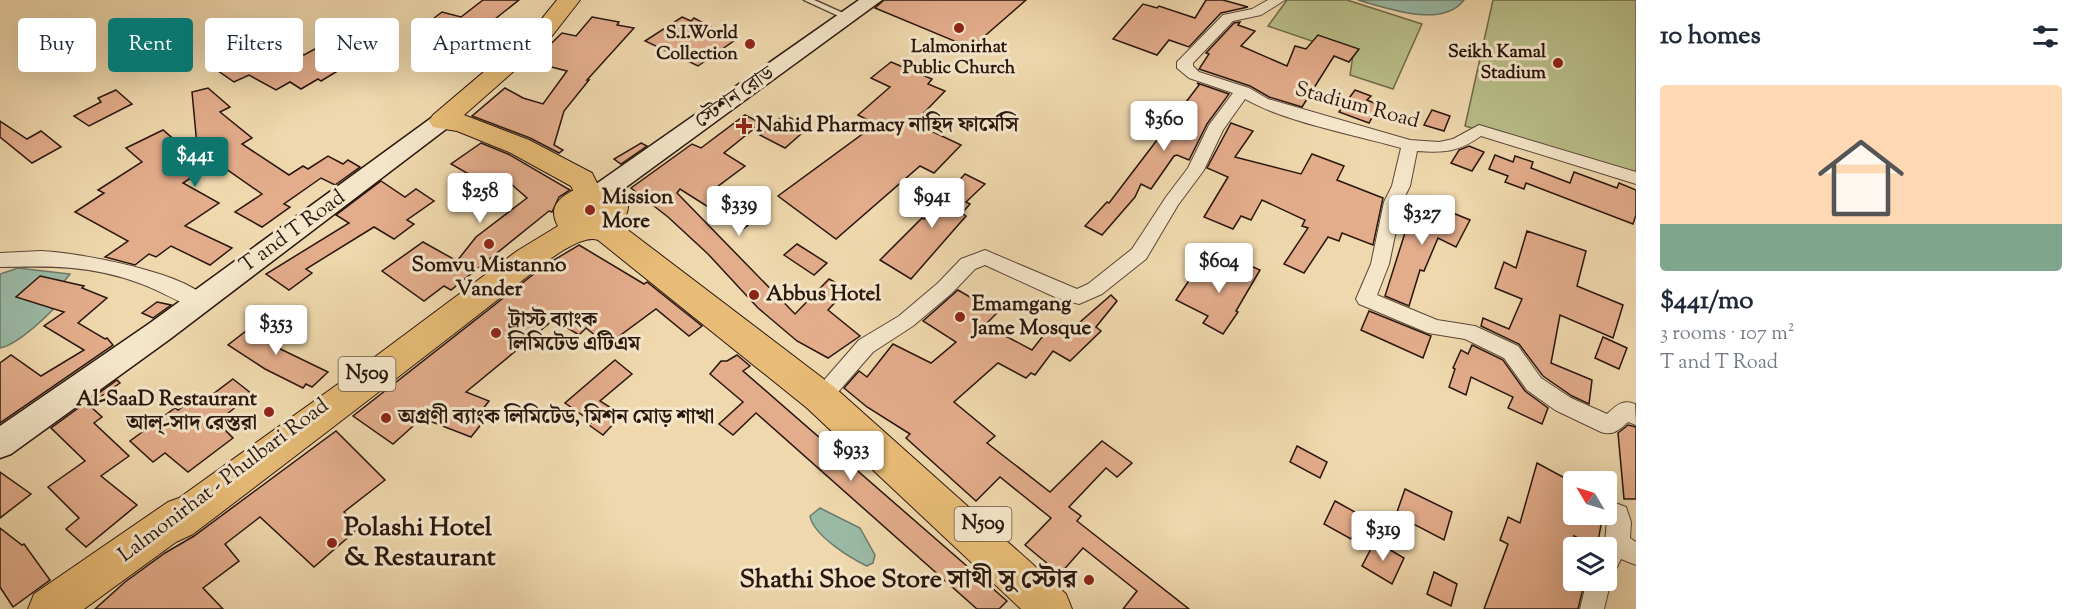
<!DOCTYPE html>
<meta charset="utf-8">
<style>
body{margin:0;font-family:"Sorts Mill Goudy","Noto Serif Bengali",serif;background:#f2f2f3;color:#1f2937;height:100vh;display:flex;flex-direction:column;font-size:22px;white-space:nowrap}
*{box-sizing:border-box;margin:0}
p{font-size:20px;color:#747a83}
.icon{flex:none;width:33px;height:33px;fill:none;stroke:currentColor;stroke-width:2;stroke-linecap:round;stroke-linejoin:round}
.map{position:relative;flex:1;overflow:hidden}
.side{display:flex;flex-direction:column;background:#fff;width:450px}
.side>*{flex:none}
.top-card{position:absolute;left:18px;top:18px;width:570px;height:54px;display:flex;gap:12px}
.needle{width:39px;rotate:308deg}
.controls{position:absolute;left:1563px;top:471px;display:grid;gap:12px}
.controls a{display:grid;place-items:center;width:54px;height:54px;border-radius:6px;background:#fff;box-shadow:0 6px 24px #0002;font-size:30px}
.price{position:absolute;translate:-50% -51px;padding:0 14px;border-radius:6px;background:#fff;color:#222;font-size:20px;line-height:39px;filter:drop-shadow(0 2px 3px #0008)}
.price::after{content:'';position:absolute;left:50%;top:36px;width:18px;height:14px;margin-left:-9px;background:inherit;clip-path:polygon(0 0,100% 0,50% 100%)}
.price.current{background:#0f766e;color:#fff}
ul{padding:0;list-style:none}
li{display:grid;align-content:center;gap:12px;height:318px;padding:0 24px}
li span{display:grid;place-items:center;height:186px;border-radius:6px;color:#555}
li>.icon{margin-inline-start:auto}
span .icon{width:108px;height:108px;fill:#fffc;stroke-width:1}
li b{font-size:26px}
h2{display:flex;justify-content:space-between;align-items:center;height:72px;padding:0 24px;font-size:26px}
.pill{padding:0 21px;border-radius:6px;background:#fff;box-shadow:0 6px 24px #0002;font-size:21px;line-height:54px}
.pill.current{background:#0f766e;color:#fff}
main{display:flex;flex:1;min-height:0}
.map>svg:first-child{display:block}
.green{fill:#b9bf8a;stroke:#716a4c;stroke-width:1.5}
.water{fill:#9abaa6;stroke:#6d7869;stroke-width:1.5}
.building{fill:#e3ac8b;stroke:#29160e;stroke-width:1.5}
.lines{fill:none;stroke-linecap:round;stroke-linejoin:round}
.lane-casing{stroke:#5a4636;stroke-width:3}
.street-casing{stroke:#5a4636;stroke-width:2}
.secondary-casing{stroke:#29160e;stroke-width:3}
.primary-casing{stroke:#29160e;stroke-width:2}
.highway-casing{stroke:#29160e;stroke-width:2}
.lane{fill:#f5e6ca;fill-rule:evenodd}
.street{fill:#f5e6ca;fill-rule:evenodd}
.secondary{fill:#f5e6ca;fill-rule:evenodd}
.primary{fill:#e8bc76;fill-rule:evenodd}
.highway{fill:#e8bc76;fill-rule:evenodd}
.poi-dot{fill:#8f2418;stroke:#f5e6ca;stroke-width:2}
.labels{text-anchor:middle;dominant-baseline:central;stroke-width:6;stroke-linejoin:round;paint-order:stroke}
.far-poi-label{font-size:18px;font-weight:bold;fill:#29160e;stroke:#f5e6ca;text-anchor:end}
.shield{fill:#f5e6ca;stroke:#665446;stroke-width:1.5}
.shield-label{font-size:20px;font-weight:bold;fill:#29160e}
.street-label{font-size:21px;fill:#29160e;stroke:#f5e6ca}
.poi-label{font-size:21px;font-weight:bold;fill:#29160e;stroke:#f5e6ca;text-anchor:start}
.near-poi-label{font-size:26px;font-weight:bold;fill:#29160e;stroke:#f5e6ca;text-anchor:start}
</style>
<main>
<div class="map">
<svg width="1636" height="609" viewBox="0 0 1636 609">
<rect width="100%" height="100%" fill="#efd8ad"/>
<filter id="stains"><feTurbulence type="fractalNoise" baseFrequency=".00333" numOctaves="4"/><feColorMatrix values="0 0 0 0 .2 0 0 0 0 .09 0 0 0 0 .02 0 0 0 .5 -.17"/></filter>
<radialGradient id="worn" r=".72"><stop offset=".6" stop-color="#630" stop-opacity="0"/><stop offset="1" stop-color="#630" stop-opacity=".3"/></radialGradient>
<!-- green -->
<g class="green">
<path d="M1287,0H1347L1422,24L1393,89L1350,75L1353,55L1268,26Z"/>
<path d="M1493,0H1636V178L1465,126Z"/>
</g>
<!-- water -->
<g class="water">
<path d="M1358,0H1464C1442,29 1387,8 1358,0Z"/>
<path d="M18,268L70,274L62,284V299C50,314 19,344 0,348V274Z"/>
<path d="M820,508L860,528L875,555L873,563L867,566C850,558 813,535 810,516Z"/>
</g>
<!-- building -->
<g class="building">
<path d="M483,0H519L480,31L495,35L479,49L416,32L442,12L461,17Z"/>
<path d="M884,0H1026L971,48L875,8Z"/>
<path d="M1206,0H1223L1248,7L1221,13L1189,47L1169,40L1157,55L1113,39L1143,4L1157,8L1159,6L1195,18Z"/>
<path d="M592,17L619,22L617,25L634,28L587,80H589L564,111L554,145L563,150L559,153L530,138L472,116L505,88L523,98L543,104L567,71L532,62L562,33L576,36Z"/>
<path d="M682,17L691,21L694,18L735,40L698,66L645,41Z"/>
<path d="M1240,22L1238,25L1255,31L1241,46L1287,66L1295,46L1306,49L1318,35L1359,49L1349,62L1334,56L1302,107L1269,97L1250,86L1199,69L1209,54L1206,53L1234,23Z"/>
<path d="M322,45L344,57L333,64L341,69L321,81L318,79L301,89L290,82L276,90L249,75L234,82L214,68L257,47L276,60L294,50L304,55Z"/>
<path d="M891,62L932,79L928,84L945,91L914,123L961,145L934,173L920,166L836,239L778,196L876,124L858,115L890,87L871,78Z"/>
<path d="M1197,83L1229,94L1207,124L1189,160L1177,155L1174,156L1151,189L1141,184L1135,197L1102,235L1085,226L1107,202L1109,203L1199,85Z"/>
<path d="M208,88L230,107L220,112L252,138L242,144L289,175L303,166L308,169L328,156L343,164L348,160L360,167L335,185L321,178L284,204L290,207L262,227L235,212L262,194L216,162L183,183L219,203L185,226L232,248L210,265L171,246L156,257L149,254L135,265L105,257L128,241L75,212L104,193L98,190L142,162L126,148L163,130L176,141L178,140L199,167L192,92Z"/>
<path d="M116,90L132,104L89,126L74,116L101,102L98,98Z"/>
<path d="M1355,90L1371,96L1367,100L1379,105L1369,123L1339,112Z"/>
<path d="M1432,110L1450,116L1444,131L1424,125Z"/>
<path d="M745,115L761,123L724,153L745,166L713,190L756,219L743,229L680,189L677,193L795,314L829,279L848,289L828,310L860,336L828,358L797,341L758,308L708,254L668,217L631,188L692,144L701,148Z"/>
<path d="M784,115L809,127L785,148L760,135Z"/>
<path d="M0,121L27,139L41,131L61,147L32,163L0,137Z"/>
<path d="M1231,123L1253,131L1235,157L1301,174L1312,154L1344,166L1337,180L1383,198L1373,245L1342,233L1339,241L1328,237L1304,273L1284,264L1308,228L1302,226L1305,220L1262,200L1251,220L1241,216L1233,229L1204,217L1228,177L1207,168Z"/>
<path d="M481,143L508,154L570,190L559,197L552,212L549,211L451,290L444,286L424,301L382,271L423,242L457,261L476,237L527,198L501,175L488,185L451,164Z"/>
<path d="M641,143L647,146L621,164L614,159Z"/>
<path d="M1469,146L1484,152L1472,171L1451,163L1459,150Z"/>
<path d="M1495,155L1513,162L1515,156L1533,162L1531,168L1570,183L1574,172L1617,188L1619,183L1636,190V215L1633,224L1526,183L1524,189L1505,182L1508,176L1489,169Z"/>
<path d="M965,174L985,184L966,202L970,204L962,213L966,216L911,279L880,260L922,218L924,219Z"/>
<path d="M381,181L405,197L416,189L434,201L407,220L414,224L394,239L374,227L306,269L312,273L289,290L266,274L349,223L336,215Z"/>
<path d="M1416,198L1470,220L1456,247L1438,238L1424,271L1420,270L1409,306L1385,296Z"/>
<path d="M1527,231L1586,251L1577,286L1623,305L1613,338L1560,315L1551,363L1592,380L1589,404L1572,396L1543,376L1519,344L1481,326L1483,318L1509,329L1522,299L1495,288L1504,262L1516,268Z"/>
<path d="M797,244L827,263L814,275L784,255Z"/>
<path d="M579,245L644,284L647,282L702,326L689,336L656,309L607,345L586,328L579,335L558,322L556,324L552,321L466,392L489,401L475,419L483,422L471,437L422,418L393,444L353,416L544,266Z"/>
<path d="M1233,258L1260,270L1236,311L1238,312L1223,334L1203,323L1208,316L1176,300L1196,270L1219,282Z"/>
<path d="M40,276L84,286L82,288L107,298L78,323L105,339L107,338L113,345L0,423V363L11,355L41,376L84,350L44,326L64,312L16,297Z"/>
<path d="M958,290L997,313L985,325L1032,350L1050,327L1065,335L1111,295L1117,301L1096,327L1101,331L1070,361L1053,351L1035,375L1031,373L1026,378L998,363L954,402L995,436L987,443L1050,492L1102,441L1132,463L1117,477L1106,468L1069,507L1081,516L1077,521L1189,609H1123L1137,591L1083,548L1060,574L1025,545L1051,518L1000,477L976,501L906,438L910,434L867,407L844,388L859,371L867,377L893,344L931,363L956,342L923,321Z"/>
<path d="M157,302L171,305L153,318L142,313Z"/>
<path d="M1369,311L1431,336L1423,358L1361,330Z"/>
<path d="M260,320L281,332L268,343L328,372L312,387L306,384L303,388L265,369L228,345Z"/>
<path d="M1603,337L1627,348L1619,369L1595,358Z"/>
<path d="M1472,345L1503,360L1525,391L1548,408L1542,424L1508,408L1513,397L1471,377L1466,395L1449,387L1455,369L1453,368L1461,350L1468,354Z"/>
<path d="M737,355L750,366L743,371L1007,601L999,609H977L756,413L733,435L719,424L743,402L710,374L721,361H727Z"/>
<path d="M615,360L632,374L600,401L622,415L603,435L589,425L592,422L565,403Z"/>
<path d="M233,379L252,394L217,422L233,438L188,472L165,453L153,462L130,441L175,408L178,410L191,401L197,406Z"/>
<path d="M117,380L120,383L89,405L102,417L94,423L129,456L101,476L137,505L86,547L66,529L79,518L48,487L85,461L51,428Z"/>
<path d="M1628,425L1636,427V499H1624L1618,433Z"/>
<path d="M336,431L385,480L344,512L360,527L314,567L260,517L225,544L239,561L203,588L223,609H95L125,582L165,553L194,536Z"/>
<path d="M1297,446L1327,462L1320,478L1290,462Z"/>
<path d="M1537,463L1574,483V514H1603L1597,547L1574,536V580H1585L1578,609H1484L1508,544L1500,540L1508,517L1520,523Z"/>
<path d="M0,472L31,494L0,518Z"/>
<path d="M1405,489L1452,512L1444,540L1396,515Z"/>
<path d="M1335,501L1362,516L1351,539L1324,524Z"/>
<path d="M0,528L22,545L24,544L50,580L13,607L0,587Z"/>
<path d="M1375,541L1404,558L1392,584L1362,566Z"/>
<path d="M1434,572L1457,584L1451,606L1427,594Z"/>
</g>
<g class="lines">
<defs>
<path id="lane" d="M804,0H814L852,17L851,19H845Z"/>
<g id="street">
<path d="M1268,0H1285L1261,15L1233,21L1193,63V66L1199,72L1249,88L1268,99L1410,140L1439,142L1453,139L1479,125L1636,172V184L1481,136C1458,152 1445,153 1417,151L1410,186L1402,202L1389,264L1377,295L1437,320L1475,326L1518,346L1541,378L1571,398L1607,414C1616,406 1622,399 1635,404L1636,425L1628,422C1619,430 1613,436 1601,432L1555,410L1527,390L1504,358L1465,339L1428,333L1359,304L1356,299L1371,264L1384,202L1392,186L1401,148C1355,135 1285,122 1245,99L1223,130L1204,170L1178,205L1146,259L1102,294L1079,304L1057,298L985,265L975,269L952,293L913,326L873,352L839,391L832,394L825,391L822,385L825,379L859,340L899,316L938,283L961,259L985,250L1077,289L1088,284L1132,249L1166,197L1188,168L1209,125L1233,93L1189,78L1177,68V62L1223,15L1252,9Z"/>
<path d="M41,251C74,252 193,273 209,302L206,307L199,309C178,303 160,290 139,283C90,265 51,266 0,267V253Z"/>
<path d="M1618,504L1626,507L1631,522L1630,538L1636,542V565L1621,559L1615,571L1608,574L1611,580L1604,609H1580L1587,580H1606V548H1602C1609,534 1604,520 1610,507Z"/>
</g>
<g id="secondary">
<path d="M859,0H882L607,201L598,204L589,201L585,195L589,189Z"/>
<path d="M442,113L450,116L454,121L450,126L170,339L11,454L0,458V426L150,323L434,116Z"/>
</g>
<path id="primary" d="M557,0H580L548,41L464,115L529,140L592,173L603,195L599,202L589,205L579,202L571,186L509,152L457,131L433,127L429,121L433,115L532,31Z"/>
<path id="highway" d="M589,185C611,187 643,196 620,224L833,386L1066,594L1072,609H1021L807,408L598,240C581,233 543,264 528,276C417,363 305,449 193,534L176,542L84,609H28L34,594L168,502L179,498L352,374L517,251L558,226C544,202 570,190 589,185ZM591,205L596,206L597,211L590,215H585L584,211Z"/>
</defs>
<!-- lane casing -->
<use href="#lane" class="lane-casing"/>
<!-- street casing -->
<use href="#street" class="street-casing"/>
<!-- secondary casing -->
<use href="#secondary" class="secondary-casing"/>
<!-- primary casing -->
<use href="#primary" class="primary-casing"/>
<!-- highway casing -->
<use href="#highway" class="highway-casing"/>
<!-- lane -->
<use href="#lane" class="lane"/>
<!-- street -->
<use href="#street" class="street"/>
<!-- secondary -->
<use href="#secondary" class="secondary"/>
<!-- primary -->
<use href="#primary" class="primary"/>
<!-- highway -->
<use href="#highway" class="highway"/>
</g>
<!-- markers -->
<g class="poi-dot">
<circle cx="959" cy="28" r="6"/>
<circle cx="750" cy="44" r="6"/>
<circle cx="1558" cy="63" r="6"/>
<path d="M741 117h6v6h6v6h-6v6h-6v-6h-6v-6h6z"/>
<circle cx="590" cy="210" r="6"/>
<circle cx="489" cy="244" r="6"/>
<circle cx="754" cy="295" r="6"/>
<circle cx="960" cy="317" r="6"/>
<circle cx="496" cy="333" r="6"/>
<circle cx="269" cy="412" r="6"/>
<circle cx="386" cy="418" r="6"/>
<circle cx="332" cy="543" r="6"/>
<circle cx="1089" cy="580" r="6"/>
</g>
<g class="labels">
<!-- far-poi labels -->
<g class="far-poi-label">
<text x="738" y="34">S.I.World<tspan x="738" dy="21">Collection</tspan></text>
<text x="959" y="48" text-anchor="middle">Lalmonirhat<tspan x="959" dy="21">Public Church</tspan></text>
<text x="1546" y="53">Seikh Kamal<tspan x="1546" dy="21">Stadium</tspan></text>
</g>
<!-- shield labels -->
<g class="shield">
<rect x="338.5" y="357" width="57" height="34" rx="4.5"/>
<rect x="954.5" y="507" width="57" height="34" rx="4.5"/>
</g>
<g class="shield-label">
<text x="367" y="374">N509</text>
<text x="983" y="524">N509</text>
</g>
<!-- street labels -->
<g class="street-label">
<text transform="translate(735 98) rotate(-35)">স্টেশন রোড</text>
<text transform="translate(1357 106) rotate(15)">Stadium Road</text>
<text transform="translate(293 232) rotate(-36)">T and T Road</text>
<text transform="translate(224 481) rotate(-37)">Lalmonirhat - Phulbari Road</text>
</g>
<!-- poi labels -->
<g class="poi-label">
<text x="756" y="126">Nahid Pharmacy নাহিদ ফার্মেসি</text>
<text x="602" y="198">Mission<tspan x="602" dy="24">More</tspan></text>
<text x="489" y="266" text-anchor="middle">Somvu Mistanno<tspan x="489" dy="24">Vander</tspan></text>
<text x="766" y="295">Abbus Hotel</text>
<text x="972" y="305">Emamgang<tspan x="972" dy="24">Jame Mosque</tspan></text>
<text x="508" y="321">ট্রাস্ট ব্যাংক<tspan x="508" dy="24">লিমিটেড এটিএম</tspan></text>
<text x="257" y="400" text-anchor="end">Al-SaaD Restaurant<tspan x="257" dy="24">আল্-সাদ রেস্তরা</tspan></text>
<text x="398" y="418">অগ্রণী ব্যাংক লিমিটেড, মিশন মোড় শাখা</text>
</g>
<!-- near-poi labels -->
<g class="near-poi-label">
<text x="344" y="528">Polashi Hotel<tspan x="344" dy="30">&amp; Restaurant</tspan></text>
<text x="1077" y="580" text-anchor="end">Shathi Shoe Store সাথী সু স্টোর</text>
</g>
</g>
<rect width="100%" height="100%" filter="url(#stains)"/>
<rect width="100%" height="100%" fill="url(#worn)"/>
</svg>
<div class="controls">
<a><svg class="needle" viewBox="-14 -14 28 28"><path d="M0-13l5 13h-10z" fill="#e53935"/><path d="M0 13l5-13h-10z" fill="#747a83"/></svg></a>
<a><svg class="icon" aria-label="layers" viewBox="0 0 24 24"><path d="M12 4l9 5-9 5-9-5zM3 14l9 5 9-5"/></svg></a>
</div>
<b class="price" style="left:1164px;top:152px">$360</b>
<b class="price current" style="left:195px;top:188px">$441</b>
<b class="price" style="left:480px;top:224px">$258</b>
<b class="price" style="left:932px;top:229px">$941</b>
<b class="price" style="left:739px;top:237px">$339</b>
<b class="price" style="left:1422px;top:246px">$327</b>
<b class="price" style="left:1219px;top:294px">$604</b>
<b class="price" style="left:276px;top:356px">$353</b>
<b class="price" style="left:851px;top:482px">$933</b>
<b class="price" style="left:1383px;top:562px">$319</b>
<div class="top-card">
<a class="pill">Buy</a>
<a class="pill current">Rent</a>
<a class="pill">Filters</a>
<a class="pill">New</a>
<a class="pill">Apartment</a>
</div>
</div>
<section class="side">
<h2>10 homes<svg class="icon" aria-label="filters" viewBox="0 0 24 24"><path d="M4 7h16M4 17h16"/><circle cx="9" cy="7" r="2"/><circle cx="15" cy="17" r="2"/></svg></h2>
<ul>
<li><span style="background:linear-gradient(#ffd9b3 75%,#7fa58c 0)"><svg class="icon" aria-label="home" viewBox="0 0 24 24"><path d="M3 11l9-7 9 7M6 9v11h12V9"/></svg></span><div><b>$441/mo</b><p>3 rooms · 107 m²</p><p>T and T Road</p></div></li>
</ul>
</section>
</main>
